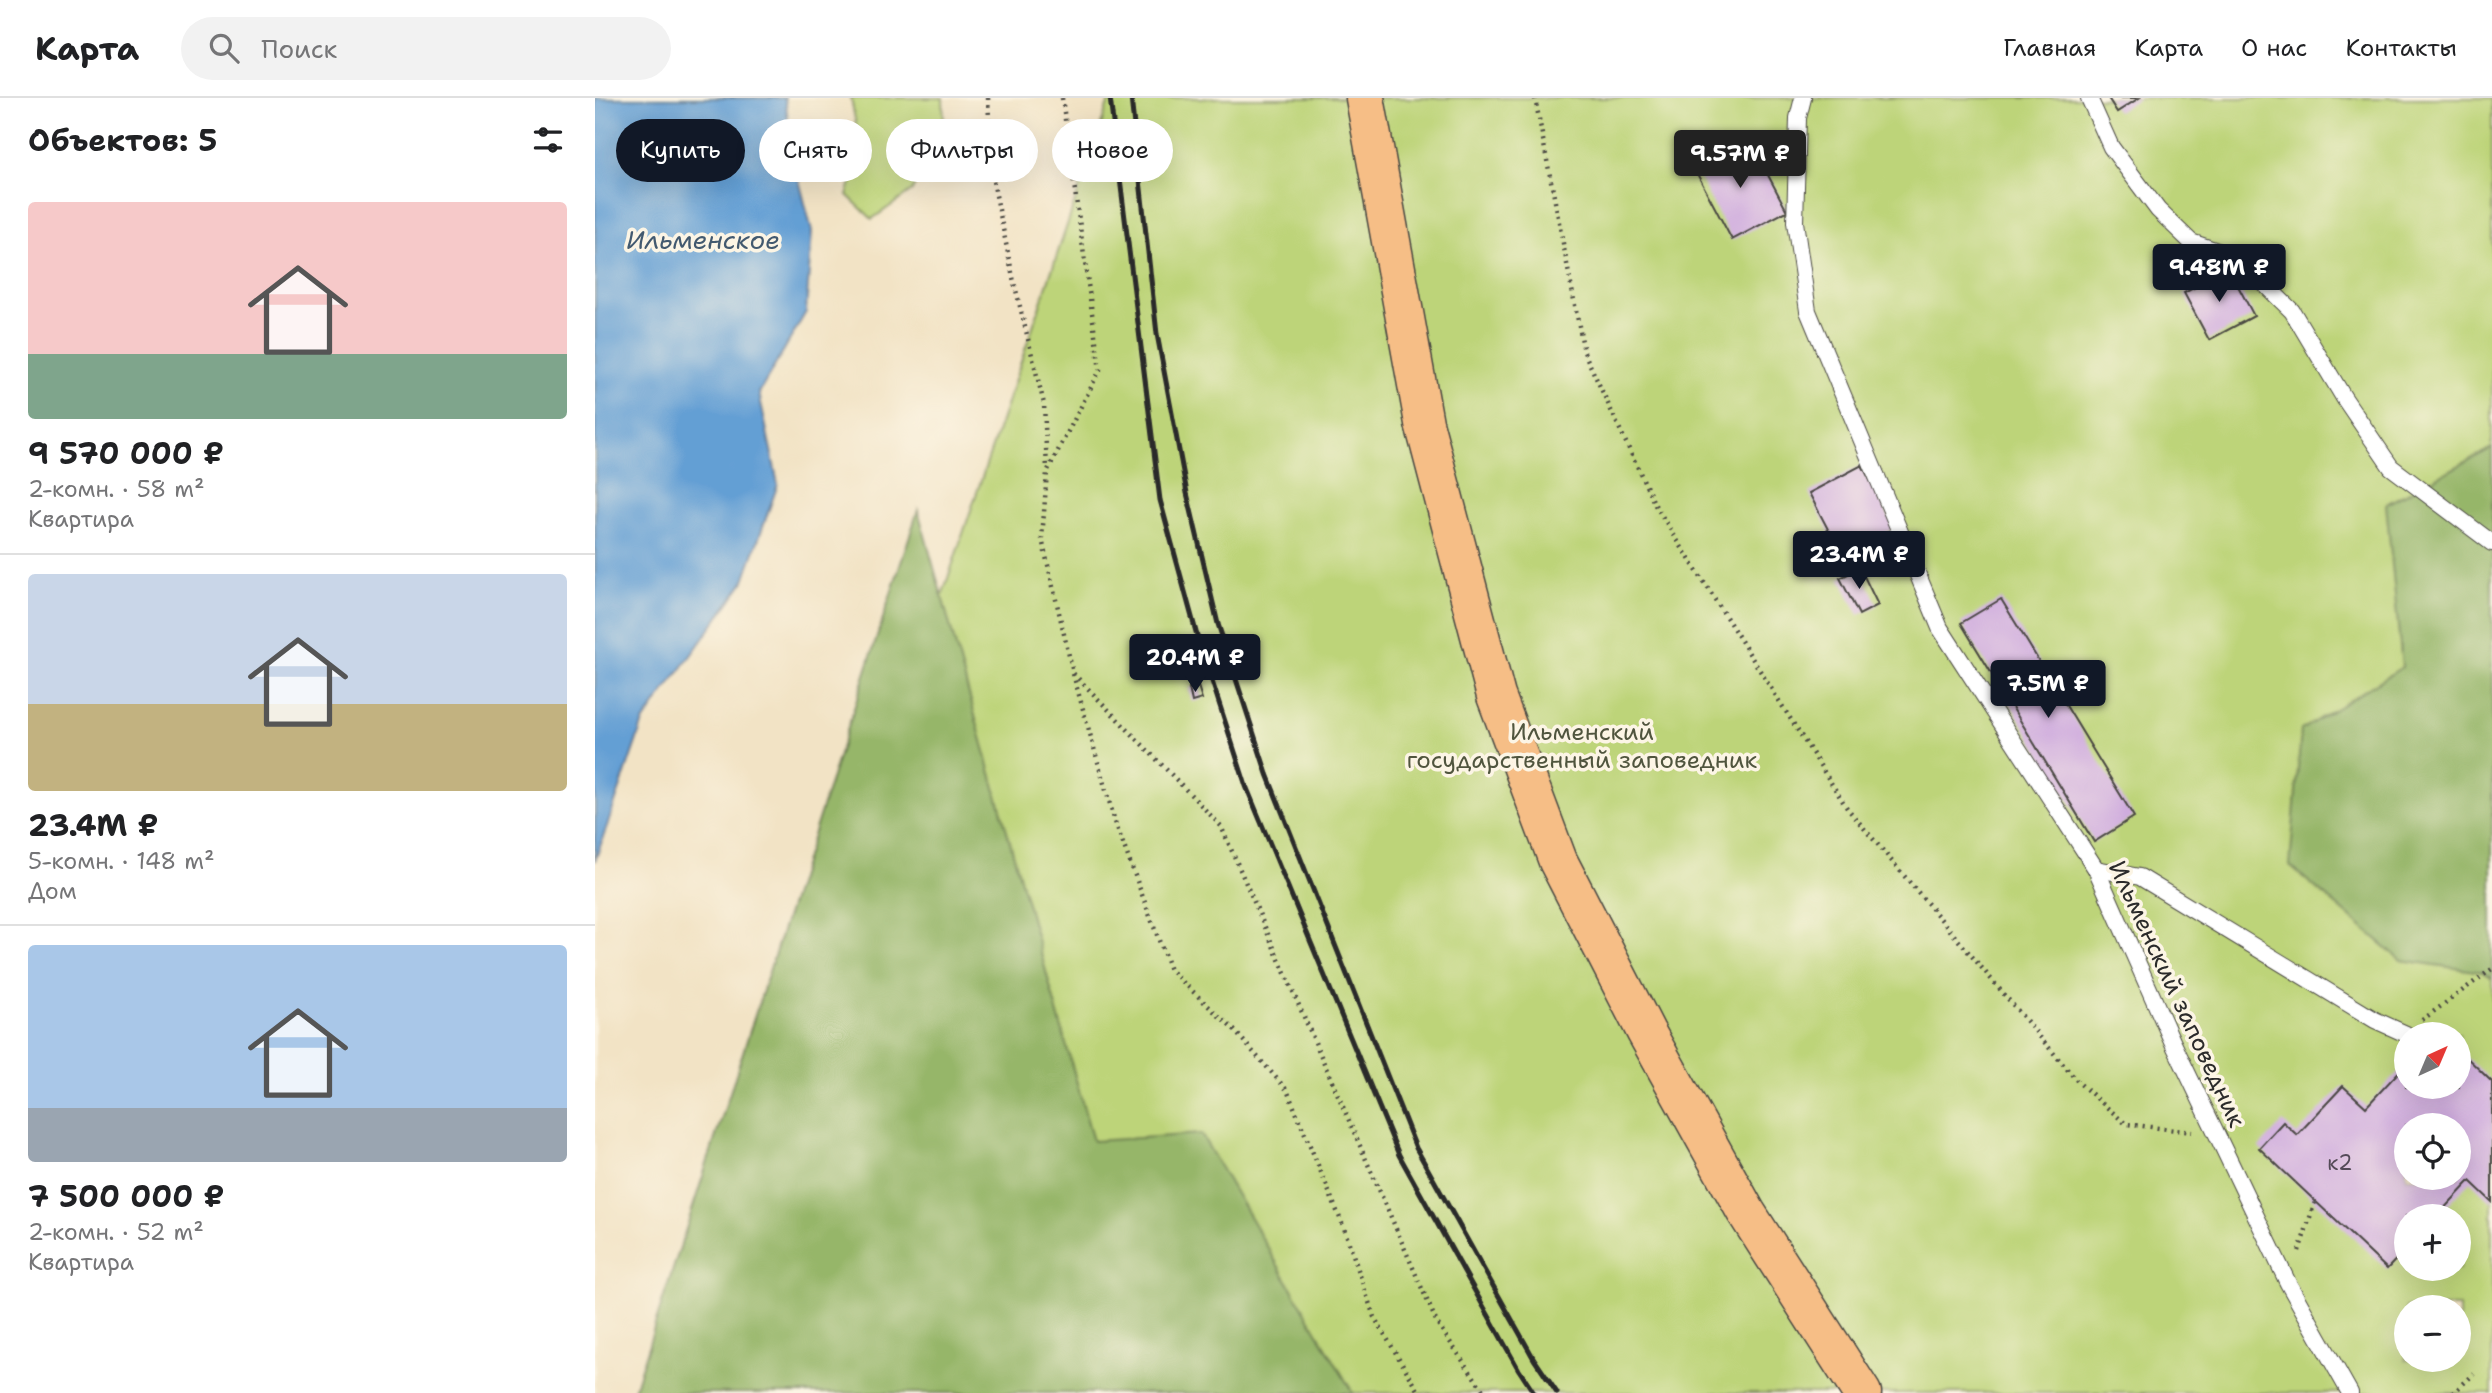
<!DOCTYPE html>
<html lang="ru">
<meta charset="utf-8">
<style>
body{margin:0;font-family:"Shantell Sans",sans-serif;background:#f2f2f2;color:#202124;height:100vh;display:flex;flex-direction:column;font-size:26px;white-space:nowrap}
*{box-sizing:border-box;margin:0}
p{font-size:23px;color:#757577}
.icon{flex:none;width:38px;height:38px;fill:none;stroke:currentColor;stroke-width:2;stroke-linecap:round;stroke-linejoin:round}
.map{position:relative;flex:1;overflow:hidden}
.details{display:flex;flex-direction:column;background:#fff;width:595px}
.details>*{flex:none}
.top-card{position:absolute;left:21px;top:21px;width:665px;height:63px;display:flex;gap:14px}
.needle{width:46px;rotate:44deg}
.controls{position:absolute;left:1799px;top:924px;display:grid;gap:14px}
.controls a{display:grid;place-items:center;width:77px;height:77px;border-radius:50%;background:#fff;box-shadow:0 7px 28px #0002;font-size:35px}
.price{position:absolute;translate:-50% -60px;padding:0 16px;border-radius:7px;background:#111827;color:#fff;font-size:23px;line-height:46px;filter:drop-shadow(0 2px 4px #0008)}
.price::after{content:'';position:absolute;left:50%;top:42px;width:21px;height:16px;margin-left:-10px;background:inherit;clip-path:polygon(0 0,100% 0,50% 100%)}
.price.current{background:#222;color:#fff}
ul{padding:0;list-style:none}
li{display:grid;align-content:center;gap:14px;height:371px;padding:0 28px}
li+li{border-top:2px solid #e0e0e0}
li span{display:grid;place-items:center;height:217px;border-radius:7px;color:#555}
li>.icon{margin-inline-start:auto}
span .icon{width:126px;height:126px;fill:#fffc;stroke-width:1}
li b{font-size:30px}
h2{display:flex;justify-content:space-between;align-items:center;height:84px;padding:0 28px;font-size:30px}
.tag{padding:0 24px;border-radius:32px;background:#fff;box-shadow:0 7px 28px #0002;font-size:24px;line-height:63px}
.tag.current{background:#111827;color:#fff}
header{display:flex;align-items:center;gap:42px;box-sizing:border-box;height:98px;padding:0 35px;background:#fff;border-bottom:2px solid #e0e0e0}
header strong{font-size:33px}
nav{display:flex;gap:38px;margin-inline-start:auto;font-size:24px}
.search{width:490px;height:63px;background:#f2f2f2;display:flex;align-items:center;gap:18px;box-sizing:border-box;padding:0 24px;border-radius:38px;color:#757577;font-size:26px}
main{display:flex;flex:1;min-height:0}
.map>svg:first-child{display:block}
.green{fill:#bdd479;stroke:#748052;stroke-width:2;fill-rule:evenodd}
.forest{fill:#96b669;stroke:#60704a;stroke-width:2}
.water{fill:#649fd4;stroke:#486580;stroke-width:2}
.building{fill:#cfacde;fill-rule:evenodd}
.lines{fill:none;stroke-linecap:round;stroke-linejoin:round}
.lane-casing{stroke:#494742;stroke-width:18}
.primary-casing{stroke:#494742;stroke-width:41}
.path{stroke:#494742;stroke-width:4.5;stroke-dasharray:2 5;stroke-linecap:butt}
.lane{stroke:#fff;stroke-width:16}
.primary{stroke:#f6be86;stroke-width:38}
.rail{stroke:#2b2b2b;stroke-width:5}
.labels{text-anchor:middle;dominant-baseline:central;stroke-width:7;stroke-linejoin:round;paint-order:stroke}
.number-label{font-size:21px;fill:#544b58}
.park-label{font-size:24px;fill:#50553e;stroke:#fcf5e5}
.street-label{font-size:24px;fill:#2b2b2b;stroke:#fcf5e5}
.water-label{font-size:26px;font-style:italic;fill:#42596f;stroke:#fcf5e5}
</style>
<header>
<strong>Карта</strong>
<div class="search"><svg class="icon" aria-label="search" viewBox="0 0 24 24"><circle cx="10" cy="10" r="6"/><path d="M15 15l6 6"/></svg>Поиск</div>
<nav><a>Главная</a><a>Карта</a><a>О нас</a><a>Контакты</a></nav>
</header>
<main>
<section class="details">
<h2>Объектов: 5<svg class="icon" aria-label="filters" viewBox="0 0 24 24"><path d="M4 7h16M4 17h16"/><circle cx="9" cy="7" r="2"/><circle cx="15" cy="17" r="2"/></svg></h2>
<ul>
<li><span style="background:linear-gradient(#f6c9c9 70%,#7fa58c 0)"><svg class="icon" aria-label="home" viewBox="0 0 24 24"><path d="M3 11l9-7 9 7M6 9v11h12V9"/></svg></span><div><b>9 570 000 ₽</b><p>2-комн. · 58 m²</p><p>Квартира</p></div></li>
<li><span style="background:linear-gradient(#c9d6e8 60%,#c2b280 0)"><svg class="icon" aria-label="home" viewBox="0 0 24 24"><path d="M3 11l9-7 9 7M6 9v11h12V9"/></svg></span><div><b>23.4M ₽</b><p>5-комн. · 148 m²</p><p>Дом</p></div></li>
<li><span style="background:linear-gradient(#a9c7e8 75%,#9aa5b1 0)"><svg class="icon" aria-label="home" viewBox="0 0 24 24"><path d="M3 11l9-7 9 7M6 9v11h12V9"/></svg></span><div><b>7 500 000 ₽</b><p>2-комн. · 52 m²</p><p>Квартира</p></div></li>
</ul>
</section>
<div class="map">
<svg width="1897" height="1295" viewBox="0 0 1897 1295">
<rect width="100%" height="100%" fill="#fcf5e5"/>
<filter id="ink" filterUnits="userSpaceOnUse"><feTurbulence type="fractalNoise" baseFrequency=".0143" numOctaves="2"/><feDisplacementMap in="SourceGraphic" scale="14" xChannelSelector="R" yChannelSelector="G"/><feConvolveMatrix kernelMatrix="1 2 1 2 8 2 1 2 1" color-interpolation-filters="sRGB"/></filter>
<filter id="wash" filterUnits="userSpaceOnUse"><feTurbulence type="fractalNoise" baseFrequency=".00686" numOctaves="4" result="noise"/><feDisplacementMap in="SourceGraphic" scale="28" xChannelSelector="R" yChannelSelector="G"/><feGaussianBlur stdDeviation="1.57" result="paint"/><feColorMatrix in="noise" values="0 0 0 0 0 0 0 0 0 0 0 0 0 0 0 0 0 1.4 0 .05"/><feComposite in="paint" operator="in"/></filter>
<g filter="url(#wash)">
<rect width="100%" height="100%" fill="#f2e3c5"/>
<!-- green -->
<g class="green">
<path d="M256,0H348L349,26L317,93L277,121L252,97L266,54Z"/>
<path d="M515,0H1897V1295H78ZM1811,936H1864V989H1811ZM1811,1027H1864V1080H1811ZM1811,1118H1864V1171H1811ZM1811,1209H1864V1262H1811Z"/>
</g>
<!-- forest -->
<g class="forest">
<path d="M1897,350V880L1887,874L1806,862L1695,768L1706,632L1807,569L1791,406Z"/>
<path d="M323,412L498,1043L606,1036L758,1295H38Z"/>
</g>
<!-- water -->
<path class="water" d="M0,0H190L199,62L217,133L211,214L164,295L183,386L148,485L48,624L0,763Z"/>
<g id="blocks">
<!-- building -->
<g class="building">
<path d="M1513,0H1544L1522,14Z"/>
<path d="M1154,41L1192,113L1137,142L1099,70Z"/>
<path d="M1634,171L1659,218L1614,242L1589,195Z"/>
<path d="M1267,367L1300,430L1247,458L1214,395Z"/>
<path d="M1265,470L1283,507L1264,517L1245,480Z"/>
<path d="M1406,501L1539,719L1499,744L1366,525Z"/>
<path d="M603,588L607,601L597,604L594,590Z"/>
<path d="M1864,952L1897,984V1104L1875,1083L1842,1118H1811V1151L1792,1171L1664,1050L1688,1024L1702,1037L1748,988L1771,1009L1811,966V989H1864ZM1811,1027H1864V1080H1811Z"/>
</g>
</g>
</g>
<g filter="url(#ink)">
<use href="#blocks" fill-opacity="0" stroke="#494742" stroke-width="2"/>
<g class="lines">
<defs>
<g id="lane">
<path d="M1208,0L1203,20L1200,124L1213,213L1345,530L1501,771L1578,945L1693,1185L1755,1295"/>
<path d="M1494,0L1516,49L1563,112L1596,144L1643,160L1697,213L1749,300L1796,369L1897,445"/>
<path d="M1501,771L1545,779L1780,922L1811,936"/>
</g>
<path id="primary" d="M770,0L829,325L901,598L963,763L1051,934L1151,1114L1267,1295"/>
</defs>
<!-- lane casing -->
<use href="#lane" class="lane-casing"/>
<!-- primary casing -->
<use href="#primary" class="primary-casing"/>
<!-- path -->
<g class="path">
<path d="M393,0L397,78L419,184L449,306L452,371"/>
<path d="M467,0L505,272L452,374L447,441L478,575L626,728L842,1225L890,1295"/>
<path d="M940,0L989,254L1060,407L1252,710L1483,984L1531,1026L1597,1034"/>
<path d="M478,576L520,724L575,872L639,932L692,992L749,1130L779,1219L825,1295"/>
<path d="M1827,922L1897,871"/>
<path d="M1704,1153L1720,1104"/>
<path d="M1858,1295L1879,1276"/>
</g>
<!-- lane -->
<use href="#lane" class="lane"/>
<!-- primary -->
<use href="#primary" class="primary"/>
<!-- rail -->
<g class="rail">
<path d="M515,0L565,402L601,534L651,688L804,1057L924,1272L939,1295"/>
<path d="M536,0L562,236L592,395L623,526L672,676L821,1050L939,1261L962,1295"/>
</g>
</g>
</g>
<g class="labels">
<!-- number labels -->
<g class="number-label">
<text x="1745" y="1065">к2</text>
</g>
<!-- park labels -->
<g class="park-label">
<text x="987" y="634">Ильменский<tspan x="987" dy="28">государственный заповедник</tspan></text>
</g>
<!-- street labels -->
<g class="street-label">
<text transform="translate(1582 896) rotate(65)">Ильменский заповедник</text>
</g>
<!-- water labels -->
<g class="water-label">
<text x="108" y="141">Ильменское</text>
</g>
</g>
</svg>
<div class="controls">
<a><svg class="needle" viewBox="-14 -14 28 28"><path d="M0-13l5 13h-10z" fill="#e53935"/><path d="M0 13l5-13h-10z" fill="#757577"/></svg></a>
<a><svg class="icon" aria-label="locate" viewBox="0 0 24 24"><circle cx="12" cy="12" r="6"/><path d="M12 2v4M12 18v4M2 12h4M18 12h4"/></svg></a>
<a>+</a>
<a>−</a>
</div>
<b class="price current" style="left:1145px;top:92px">9.57M ₽</b>
<b class="price" style="left:1624px;top:206px">9.48M ₽</b>
<b class="price" style="left:1264px;top:493px">23.4M ₽</b>
<b class="price" style="left:600px;top:596px">20.4M ₽</b>
<b class="price" style="left:1453px;top:622px">7.5M ₽</b>
<div class="top-card">
<a class="tag current">Купить</a>
<a class="tag">Снять</a>
<a class="tag">Фильтры</a>
<a class="tag">Новое</a>
</div>
</div>
</main>
